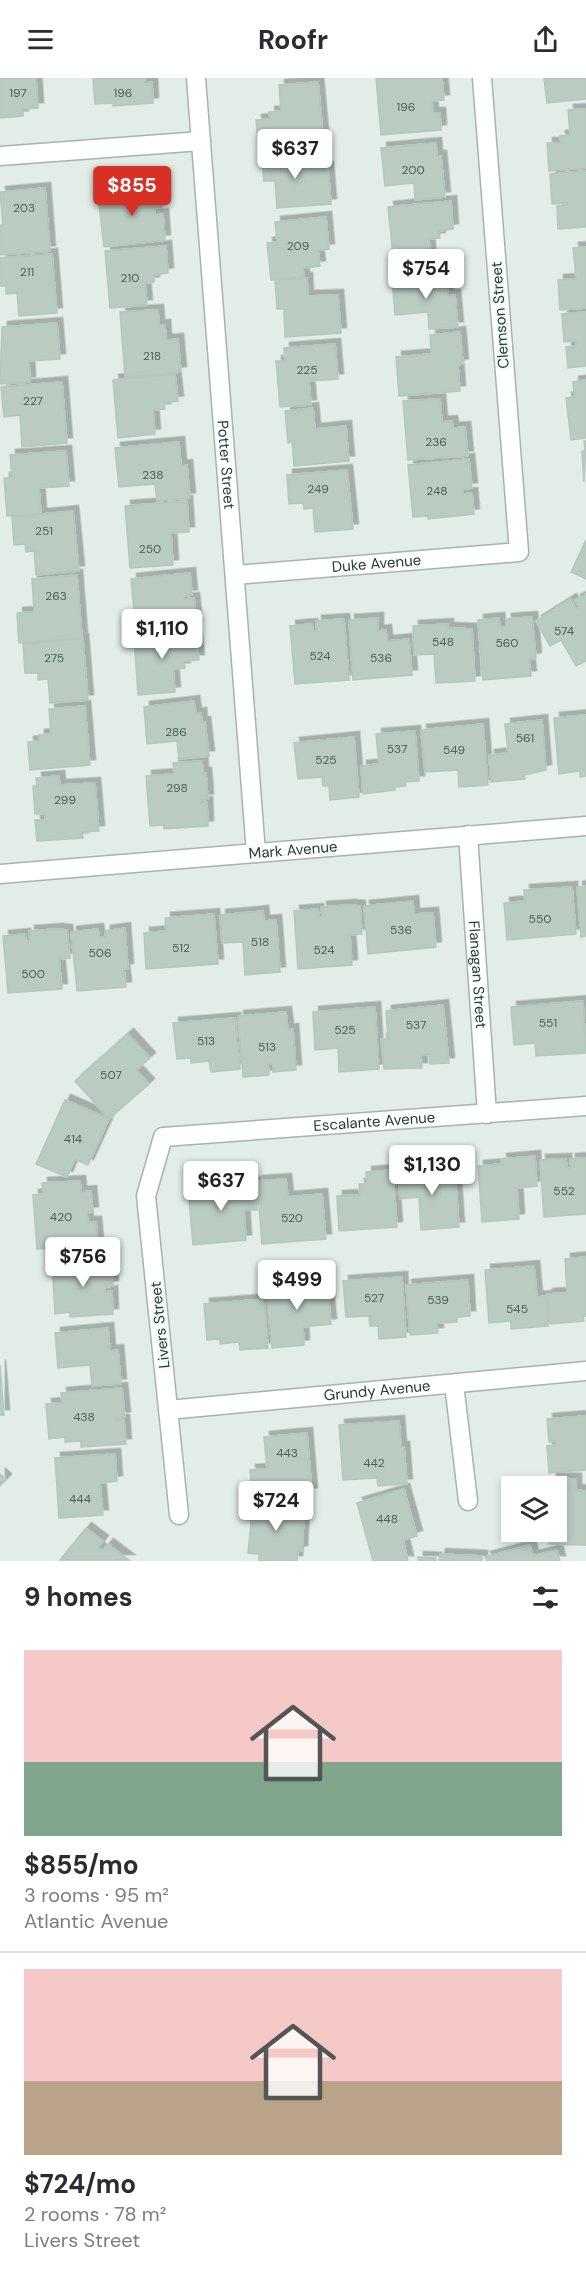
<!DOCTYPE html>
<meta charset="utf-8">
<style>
body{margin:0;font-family:"DM Sans",sans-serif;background:#f2f2f3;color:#2b2b33;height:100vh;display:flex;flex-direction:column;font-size:22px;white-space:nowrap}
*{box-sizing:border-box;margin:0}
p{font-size:20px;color:#7c7c81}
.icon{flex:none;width:33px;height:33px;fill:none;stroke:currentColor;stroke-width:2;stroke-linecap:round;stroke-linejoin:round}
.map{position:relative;height:1483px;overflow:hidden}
.drawer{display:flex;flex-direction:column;background:#fff;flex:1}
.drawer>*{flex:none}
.fabs{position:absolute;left:501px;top:1398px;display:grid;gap:12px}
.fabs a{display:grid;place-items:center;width:66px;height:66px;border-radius:0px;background:#fff;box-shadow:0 3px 9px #0003;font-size:30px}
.price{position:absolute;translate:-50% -51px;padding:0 14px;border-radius:6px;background:#fff;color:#222;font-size:20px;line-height:39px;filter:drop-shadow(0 2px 3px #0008)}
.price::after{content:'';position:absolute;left:50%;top:36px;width:18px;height:14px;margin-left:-9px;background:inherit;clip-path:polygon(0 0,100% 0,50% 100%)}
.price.selected{background:#d93025;color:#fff}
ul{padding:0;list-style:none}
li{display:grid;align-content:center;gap:12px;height:318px;padding:0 24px}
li+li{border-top:2px solid #e1e1e2}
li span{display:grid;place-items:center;height:186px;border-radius:0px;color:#555}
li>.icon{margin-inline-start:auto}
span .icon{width:108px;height:108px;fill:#fffc;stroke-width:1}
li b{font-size:26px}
h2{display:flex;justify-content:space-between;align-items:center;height:72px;padding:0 24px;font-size:26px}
header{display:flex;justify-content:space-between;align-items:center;height:78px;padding:0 24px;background:#fff;font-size:27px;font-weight:700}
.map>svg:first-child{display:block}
.building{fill:#bacbc2;stroke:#b4c7bd;stroke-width:1.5;filter:url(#shadow)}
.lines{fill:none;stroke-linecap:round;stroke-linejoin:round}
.minor-casing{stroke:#a4b5ad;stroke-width:21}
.minor{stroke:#fff;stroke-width:18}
.labels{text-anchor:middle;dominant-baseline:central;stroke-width:4.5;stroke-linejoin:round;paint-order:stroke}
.number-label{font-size:12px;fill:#476257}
.street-label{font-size:15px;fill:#213f33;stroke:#f3f9f5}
</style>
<header><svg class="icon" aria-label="menu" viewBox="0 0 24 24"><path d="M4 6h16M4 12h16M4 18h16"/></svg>Roofr<svg class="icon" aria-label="share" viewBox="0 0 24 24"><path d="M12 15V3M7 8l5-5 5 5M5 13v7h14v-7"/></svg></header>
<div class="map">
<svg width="586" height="1483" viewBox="0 0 586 1483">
<defs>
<filter id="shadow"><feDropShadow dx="5.5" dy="-5.5" stdDeviation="0" flood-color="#0004"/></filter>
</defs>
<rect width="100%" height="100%" fill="#e2ede7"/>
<!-- building -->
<g class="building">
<path d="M0,0H36L38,30L23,31V38L0,40Z"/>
<path d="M93,0H145V5L152,4L153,25L113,28V25L95,26Z"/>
<path d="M376,0H442L444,22L432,23L433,35H440L441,52L381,57Z"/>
<path d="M544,0H586V21L547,25Z"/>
<path d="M318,4L324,67L259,73L256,42L270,41L269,34L281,33L279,7Z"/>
<path d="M586,31V90L549,93L547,65H561L560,58L570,57L568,32Z"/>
<path d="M436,65L437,78H441L445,119L415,122L414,105L385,108L381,70Z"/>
<path d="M295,71L297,91L328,89L331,126L277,130L275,103H264L261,73Z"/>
<path d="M586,93V149L558,151L557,128L568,127L567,125L552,126L550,96Z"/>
<path d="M159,108L162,129L155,130V137L163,136L165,162L104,169L98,118L118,116V112Z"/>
<path d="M45,110L50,173L0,177V147H3L0,114Z"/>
<path d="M451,123L453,151L439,153L440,160L429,161L431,185L394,188L388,129Z"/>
<path d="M326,139L329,171L318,172L320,188L303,190L304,199L271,202L267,165L277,164L275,144Z"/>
<path d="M166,168L168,195L154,197V204L145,205L147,227L110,230L105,173Z"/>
<path d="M586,169V230L560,232L558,202L576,201L573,170Z"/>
<path d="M52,176L57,235L19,238L17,215L6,216V208H0V180Z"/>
<path d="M447,196L448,218L455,217L458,249L429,251L428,234L395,237L392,201Z"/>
<path d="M307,200L308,218L338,217L341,255L285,259L284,231H277L275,202Z"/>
<path d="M158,232L159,248L165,247L166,262L178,261L181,294L125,299L120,234Z"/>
<path d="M586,234V288L568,290L566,269L576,268V263L564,264L562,236Z"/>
<path d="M57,245L60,281L29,283L30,304L0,306L2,249Z"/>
<path d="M460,254L463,286L458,287L460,313L399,318L396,279L431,276L430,257Z"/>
<path d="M335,266L338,301L309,303L311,327L280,329L276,283H285L284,270Z"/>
<path d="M175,296L178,323L164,325L165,331L153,332L155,356L118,360L113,302Z"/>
<path d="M586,302V360L571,362L566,320L574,319L573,304Z"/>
<path d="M62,304L67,365L22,369L20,337L4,339L1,309Z"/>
<path d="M440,321L442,344L452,343L453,350L465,349L468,378L408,382L403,323Z"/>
<path d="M313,330L315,351L346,348L349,383L294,388L292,364L288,365L285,333Z"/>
<path d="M584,363H586L584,404L582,373H585Z"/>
<path d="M179,364L181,388L187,387L190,420L157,423L155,406L119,409L115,370Z"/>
<path d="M66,373L69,408L39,410L41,436L7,438L4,400H12L10,377Z"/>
<path d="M469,381L472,410L462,411L463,416L472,415L474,436L428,441V438L413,439L408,387Z"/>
<path d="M347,392L353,451L315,454L313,430L304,431L303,425L289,426L287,397Z"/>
<path d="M187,423L189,454L171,455L173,487L130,490L125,428Z"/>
<path d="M73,433L79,493L36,497L34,473L26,474L25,466L14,467L12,439Z"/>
<path d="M586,462V501L571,494Z"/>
<path d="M190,495L192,517L184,518V521L194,520L197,549L136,554L131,501Z"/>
<path d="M77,497L82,560L19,565L17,535L34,534L32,501Z"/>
<path d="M586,516V583L576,588L561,562L550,568L536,543L571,521L576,531L579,530L575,522Z"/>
<path d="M532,539L536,580L529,581L531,598L483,602L478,542L499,540L500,549H506V541Z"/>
<path d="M378,540V553L386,552L387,563L409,561L412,597L353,602L349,542Z"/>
<path d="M344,541L349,602L295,606L290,548L312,546L313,553H317L316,543Z"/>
<path d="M448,546V550L472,551L475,603L436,605L434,576L414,577L413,548Z"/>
<path d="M196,554L199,582L184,583L185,590L173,591L175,614L138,617L134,559Z"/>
<path d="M83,561L88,622L50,625L48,601L38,602V595H25L23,566Z"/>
<path d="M194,623L196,636L201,635L202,645L205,644L209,678L179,681L177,663L147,666L144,629Z"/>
<path d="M85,628L90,687L30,692L28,664L39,663V657L51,656L49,631Z"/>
<path d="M586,637V698L580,699V693L559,696L554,640Z"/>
<path d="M542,642L546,692L524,697L525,701L491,704L489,677L508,675L505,646Z"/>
<path d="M483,646L488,707L459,709L458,692L425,694L421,652Z"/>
<path d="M415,653L419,703L405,704L406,708L395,709V712L363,716L361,688L379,686L376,656Z"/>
<path d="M354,659L359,719L330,722L329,708H323L322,699L298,701L294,665Z"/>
<path d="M202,683L203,695H206L208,721L201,722V725L207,724L208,748L164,751V747L150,748L146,698L174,696L173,685Z"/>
<path d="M59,698L60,707L95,705L99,753L82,754L83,760L37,763L35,742H45V736H35L33,708H37L36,700Z"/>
<path d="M586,808V858L581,859L577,809Z"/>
<path d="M572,809L576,856L507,862L504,825L525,823L524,812Z"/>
<path d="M413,823L414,836L433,835L436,869L368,876L364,828Z"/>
<path d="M349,827L360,828L362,856L350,857L352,887L298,891L294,833L318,831L319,839H322L321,829Z"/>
<path d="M263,833L264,843L276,842L280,894L245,897L243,864L222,865L220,837Z"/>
<path d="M214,836L218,886L146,891L144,855L166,853L165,840Z"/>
<path d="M125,850L128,891H124L126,909L77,913L71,854L98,851L99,859H105V853Z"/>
<path d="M57,851L67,852L70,880L59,881L62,911L8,915L3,858L25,856L26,863H30L29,853Z"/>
<path d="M583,923L586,975L536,978L535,965L514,967L511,929Z"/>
<path d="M443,927L449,985L430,986L429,976L421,977L422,990L384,991L381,961H388L386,933Z"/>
<path d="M375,929L379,991L339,994L338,970L315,972L313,934Z"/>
<path d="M286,934L288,952L293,951L296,992L273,994V986H268L269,997L243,999L238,938Z"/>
<path d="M235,940L240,991L211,994L209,983L191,985V980L177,981L173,945Z"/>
<path d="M128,956L150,980L136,992L149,1006L109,1041L75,1003Z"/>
<path d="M65,1022L109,1041L88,1087L75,1081L67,1099L36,1086Z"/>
<path d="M535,1078L537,1108L517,1110L519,1141L482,1144L478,1088L502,1086L501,1081Z"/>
<path d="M586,1080V1136L544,1139L540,1082L566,1081L567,1090H570V1081Z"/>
<path d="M436,1089L443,1091V1095L455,1094L459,1149L421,1152L419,1119L400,1121L398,1092Z"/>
<path d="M393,1092L397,1149L339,1153L337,1118L360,1117L359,1106H367L366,1094Z"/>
<path d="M286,1101L288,1119L322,1116L326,1161L262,1166L257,1103Z"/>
<path d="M80,1103L81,1114L91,1113L93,1134L87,1135L88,1144H96L98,1166H94V1176L68,1178V1169L37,1171L33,1117L43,1116L42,1105Z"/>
<path d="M244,1103V1105L255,1104L257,1132H244L246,1162L193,1167L188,1110L211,1108L212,1117H216L215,1105Z"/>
<path d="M586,1179V1237H583L584,1243L550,1246L547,1216L567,1215L565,1181Z"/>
<path d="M111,1181L113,1208L105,1209V1214L112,1213L113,1236L70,1239V1234L55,1236L52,1185Z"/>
<path d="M534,1188L537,1219L546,1218L548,1248L511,1251V1243L489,1245L485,1192Z"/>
<path d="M402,1199L406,1259L379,1261L378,1248H370L369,1238L346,1239L343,1203Z"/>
<path d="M468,1202L470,1238L457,1239V1244L437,1245L438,1255L410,1257L406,1207Z"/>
<path d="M327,1203L331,1246L303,1249L304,1267L272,1270L266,1209Z"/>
<path d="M264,1221L268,1270L240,1272L239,1264L220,1266V1261L207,1262L204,1226Z"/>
<path d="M108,1250L110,1273L118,1272L121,1306L92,1308L90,1287L58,1290L55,1255Z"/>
<path d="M0,1287L4,1337H0Z"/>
<path d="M122,1310L125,1339L116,1340L117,1342H124L126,1366L81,1369V1363L65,1364V1359L49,1361L46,1326L62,1325L61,1315Z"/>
<path d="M586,1338V1392L549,1395L547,1368L556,1367V1364H549L547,1341Z"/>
<path d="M399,1343L401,1369H404L407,1406L378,1408L377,1400L343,1402L339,1347Z"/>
<path d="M307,1355L312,1415L253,1421L250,1392L267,1391L264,1359Z"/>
<path d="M115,1376L117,1403L100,1405L103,1437L59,1440L55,1380Z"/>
<path d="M0,1396L6,1401L0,1408Z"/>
<path d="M551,1400L576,1401V1412L586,1413V1467L549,1466V1454H556L558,1440L556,1408H550Z"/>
<path d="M404,1411L417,1458L403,1462L408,1483H373L357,1425Z"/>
<path d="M253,1424L301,1428L300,1439H304L302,1473H298L297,1483H259V1476L248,1475Z"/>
<path d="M86,1450L103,1463L98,1469L102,1473L108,1466L129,1482H60Z"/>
<path d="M530,1467L533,1478L557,1472L560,1483H487L485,1479Z"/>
<path d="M440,1476L482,1478V1483H439Z"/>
<path d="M418,1479L436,1480V1483H418Z"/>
</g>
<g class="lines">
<defs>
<g id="minor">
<path id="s1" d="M196,0L256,775"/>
<path d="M0,78L201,63"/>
<path id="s2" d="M235,497L519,474L482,0"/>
<path id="s3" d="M468,757L487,1036"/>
<path id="s4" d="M0,796L586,748"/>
<path d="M454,1306L468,1423"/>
<path id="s5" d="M168,1332L586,1293"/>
<path id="s6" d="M179,1437L146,1118L163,1059L586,1028"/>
</g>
</defs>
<!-- minor casing -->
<use href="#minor" class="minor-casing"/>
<!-- minor -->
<use href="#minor" class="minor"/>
</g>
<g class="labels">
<!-- number labels -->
<g class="number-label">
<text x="18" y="15">197</text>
<text x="123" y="15">196</text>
<text x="406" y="29">196</text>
<text x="413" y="92">200</text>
<text x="24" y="130">203</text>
<text x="298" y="168">209</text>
<text x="27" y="194">211</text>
<text x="130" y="200">210</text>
<text x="152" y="278">218</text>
<text x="307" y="292">225</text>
<text x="33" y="323">227</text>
<text x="436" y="364">236</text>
<text x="153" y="397">238</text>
<text x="318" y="411">249</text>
<text x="437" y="413">248</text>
<text x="44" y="453">251</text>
<text x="150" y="471">250</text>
<text x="56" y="518">263</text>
<text x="564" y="553">574</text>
<text x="443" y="564">548</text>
<text x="507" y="565">560</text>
<text x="320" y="578">524</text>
<text x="54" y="580">275</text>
<text x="381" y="580">536</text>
<text x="176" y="654">286</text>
<text x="525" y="660">561</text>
<text x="397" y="671">537</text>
<text x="454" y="672">549</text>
<text x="326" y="682">525</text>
<text x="177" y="710">298</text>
<text x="65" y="722">299</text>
<text x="540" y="841">550</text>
<text x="401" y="852">536</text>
<text x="260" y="864">518</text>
<text x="181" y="870">512</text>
<text x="324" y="872">524</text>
<text x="100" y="875">506</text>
<text x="33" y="896">500</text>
<text x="548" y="945">551</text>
<text x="416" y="947">537</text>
<text x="345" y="952">525</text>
<text x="206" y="963">513</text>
<text x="267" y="969">513</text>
<text x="111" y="997">507</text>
<text x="73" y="1061">414</text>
<text x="564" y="1113">552</text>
<text x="61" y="1139">420</text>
<text x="292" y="1140">520</text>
<text x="374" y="1220">527</text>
<text x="438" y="1222">539</text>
<text x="517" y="1231">545</text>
<text x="84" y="1339">438</text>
<text x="287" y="1375">443</text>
<text x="374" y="1385">442</text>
<text x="80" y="1421">444</text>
<text x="387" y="1441">448</text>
</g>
<!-- street labels -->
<g class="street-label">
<text transform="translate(500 237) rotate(-94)">Clemson Street</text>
<text stroke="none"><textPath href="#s1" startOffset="388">Potter Street</textPath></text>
<text stroke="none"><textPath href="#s2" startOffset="142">Duke Avenue</textPath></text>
<text stroke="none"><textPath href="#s4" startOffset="294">Mark Avenue</textPath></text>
<text stroke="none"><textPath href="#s3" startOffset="140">Flanagan Street</textPath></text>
<text stroke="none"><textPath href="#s6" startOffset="594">Escalante Avenue</textPath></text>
<text transform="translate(160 1247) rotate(-96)">Livers Street</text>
<text stroke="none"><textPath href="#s5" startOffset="210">Grundy Avenue</textPath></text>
</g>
</g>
</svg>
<div class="fabs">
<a><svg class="icon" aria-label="layers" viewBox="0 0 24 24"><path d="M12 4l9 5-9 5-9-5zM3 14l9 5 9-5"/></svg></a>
</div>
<b class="price" style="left:295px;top:102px">$637</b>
<b class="price selected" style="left:132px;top:139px">$855</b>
<b class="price" style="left:426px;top:222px">$754</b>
<b class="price" style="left:162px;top:582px">$1,110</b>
<b class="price" style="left:432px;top:1118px">$1,130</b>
<b class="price" style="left:221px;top:1134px">$637</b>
<b class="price" style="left:83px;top:1210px">$756</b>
<b class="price" style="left:297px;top:1233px">$499</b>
<b class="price" style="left:276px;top:1454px">$724</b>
</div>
<section class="drawer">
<h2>9 homes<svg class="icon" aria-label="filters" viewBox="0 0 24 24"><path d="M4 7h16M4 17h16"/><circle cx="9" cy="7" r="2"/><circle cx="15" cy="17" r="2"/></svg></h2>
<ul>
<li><span style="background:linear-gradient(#f6c9c9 60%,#7fa58c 0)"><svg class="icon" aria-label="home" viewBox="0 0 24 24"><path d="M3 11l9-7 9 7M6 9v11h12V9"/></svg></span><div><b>$855/mo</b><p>3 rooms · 95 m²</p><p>Atlantic Avenue</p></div></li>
<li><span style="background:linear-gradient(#f6c9c9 60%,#b9a48a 0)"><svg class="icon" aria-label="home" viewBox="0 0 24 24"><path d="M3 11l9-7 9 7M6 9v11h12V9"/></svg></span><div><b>$724/mo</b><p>2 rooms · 78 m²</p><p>Livers Street</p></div></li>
</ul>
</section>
